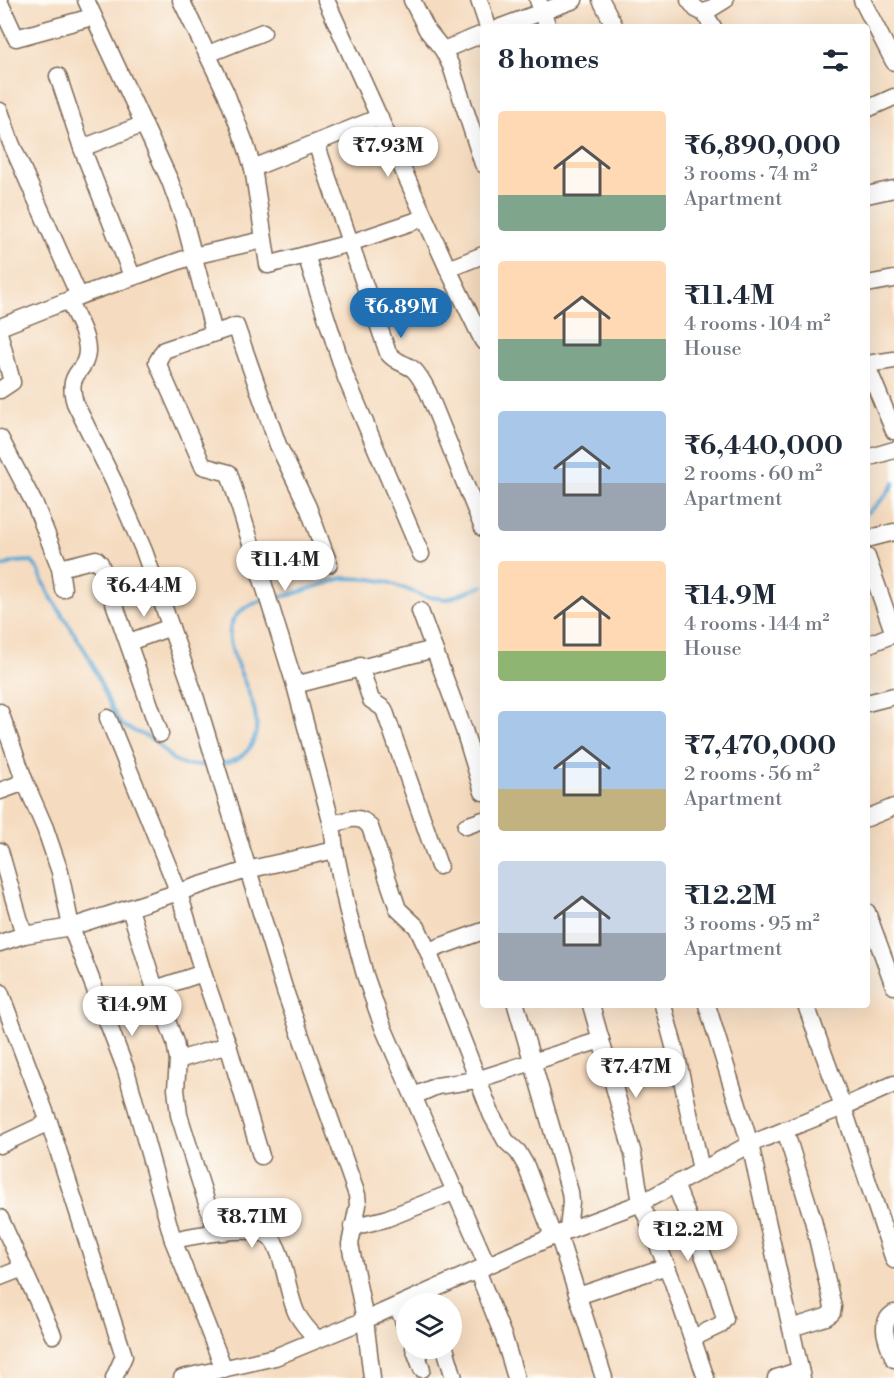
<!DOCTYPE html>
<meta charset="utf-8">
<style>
body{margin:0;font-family:"Libre Bodoni",serif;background:#f6f6f7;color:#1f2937;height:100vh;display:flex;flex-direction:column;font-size:22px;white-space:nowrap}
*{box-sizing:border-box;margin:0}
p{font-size:20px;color:#747a83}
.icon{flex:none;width:33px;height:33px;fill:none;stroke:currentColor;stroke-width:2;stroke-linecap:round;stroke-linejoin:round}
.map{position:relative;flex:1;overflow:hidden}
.details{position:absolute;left:480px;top:24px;width:390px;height:984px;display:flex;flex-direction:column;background:#fff;border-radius:6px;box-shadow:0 6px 24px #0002}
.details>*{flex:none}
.tools{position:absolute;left:396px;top:1293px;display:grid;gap:12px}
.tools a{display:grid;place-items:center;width:66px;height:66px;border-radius:50%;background:#fff;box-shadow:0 6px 24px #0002;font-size:30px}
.price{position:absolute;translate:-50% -51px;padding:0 14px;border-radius:21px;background:#fff;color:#222;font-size:20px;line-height:39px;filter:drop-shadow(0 2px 3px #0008)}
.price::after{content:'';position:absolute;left:50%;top:36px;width:18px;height:14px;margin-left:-9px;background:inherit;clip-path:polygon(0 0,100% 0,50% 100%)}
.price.current{background:#1f6fb2;color:#fff}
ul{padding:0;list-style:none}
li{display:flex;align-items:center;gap:18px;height:150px;padding:0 18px}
li span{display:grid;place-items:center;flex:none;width:168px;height:120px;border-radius:6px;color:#555}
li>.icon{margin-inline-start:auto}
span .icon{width:72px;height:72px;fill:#fffc;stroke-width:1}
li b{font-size:26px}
h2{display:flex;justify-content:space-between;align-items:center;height:72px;padding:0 18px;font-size:26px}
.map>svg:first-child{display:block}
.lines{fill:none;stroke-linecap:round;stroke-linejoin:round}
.stream{stroke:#5ca8d5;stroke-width:4}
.minor-casing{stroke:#7c6856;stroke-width:19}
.minor{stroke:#fff;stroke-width:16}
</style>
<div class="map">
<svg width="894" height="1378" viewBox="0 0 894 1378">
<rect width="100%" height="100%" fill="#fdfcf7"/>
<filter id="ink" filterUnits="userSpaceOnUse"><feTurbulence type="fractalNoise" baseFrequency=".0167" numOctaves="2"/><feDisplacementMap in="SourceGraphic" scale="12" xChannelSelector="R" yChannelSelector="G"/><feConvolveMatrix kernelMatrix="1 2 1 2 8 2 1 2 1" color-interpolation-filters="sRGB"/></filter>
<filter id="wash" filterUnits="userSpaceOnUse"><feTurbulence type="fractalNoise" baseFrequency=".008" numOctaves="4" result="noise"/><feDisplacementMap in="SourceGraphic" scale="24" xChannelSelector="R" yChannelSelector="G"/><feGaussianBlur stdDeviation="1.35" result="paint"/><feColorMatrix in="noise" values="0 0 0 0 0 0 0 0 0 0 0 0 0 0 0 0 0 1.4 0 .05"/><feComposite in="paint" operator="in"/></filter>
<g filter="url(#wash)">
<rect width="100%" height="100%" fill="#f5dbbf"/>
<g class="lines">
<!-- stream -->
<g class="stream">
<path d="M867,513C879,504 887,496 894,483"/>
<path d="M0,567L15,562L31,561L38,569L49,594L89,657L112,709L121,725L154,740L172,759L184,765H212"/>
<path d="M273,598L290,595L343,578L371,579L388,582L426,597L447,599L483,586"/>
<path d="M219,764C231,763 244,757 250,747C282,700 180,625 263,600"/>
</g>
</g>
</g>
<g filter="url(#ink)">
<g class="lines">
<defs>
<g id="minor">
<path d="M86,0L170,181L184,220L214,333"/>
<path d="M181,0L226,93L245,143L253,168L268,265L350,243L424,218"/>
<path d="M326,0L448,269L483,341"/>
<path d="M412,0L427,30L443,50L451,66L483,164"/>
<path d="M479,0L488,27"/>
<path d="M538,0L548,27"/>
<path d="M601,0L615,27"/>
<path d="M689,0L696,9L704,13L713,27"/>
<path d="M862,0L894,62"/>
<path d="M0,3L16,38L92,17"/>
<path d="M704,13L725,0"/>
<path d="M501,27L574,0"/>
<path d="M443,50L483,34"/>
<path d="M208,54L263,32"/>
<path d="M58,76L82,148L132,276"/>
<path d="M867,109L894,97"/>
<path d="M0,111L11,143L79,296"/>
<path d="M316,143L388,353C396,363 405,363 414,370C420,376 424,384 428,392L483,528"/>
<path d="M82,148L144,124"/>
<path d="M253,168L380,117"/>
<path d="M867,195L894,189"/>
<path d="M306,255L346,378L421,554"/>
<path d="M448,269L483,255"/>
<path d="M867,284L894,279"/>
<path d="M69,301C75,316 87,334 87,350C87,374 65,370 75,403L114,482L144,551L196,699L285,991L357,1195L358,1205L350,1244L365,1320L372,1378"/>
<path d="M0,327L79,296L193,256L263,240"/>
<path d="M0,336L12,382L0,390"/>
<path d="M867,364L894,360"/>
<path d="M867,366L894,431"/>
<path d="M0,438L36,507L60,568L96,559L100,563L160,734"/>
<path d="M867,458L894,450"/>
<path d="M867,539L894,532"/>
<path d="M867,557L894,634"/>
<path d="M329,564L308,507L278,445L236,326L164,350L157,362L203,466L229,473L295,685L332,825L335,850L347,908L365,975L383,1027L487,1265"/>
<path d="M60,568L63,589"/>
<path d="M420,611L464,730L483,792"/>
<path d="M129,642L171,627"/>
<path d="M867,645L894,634"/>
<path d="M360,666L371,700L384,709L439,866"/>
<path d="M295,685L434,649"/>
<path d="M867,703L894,696"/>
<path d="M0,712L25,782L45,828L60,872L71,927L126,1070L173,1240L224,1369"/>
<path d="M108,718L179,893L203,973L228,1045L261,1156"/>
<path d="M0,791L25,782"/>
<path d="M867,818L894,807"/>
<path d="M332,825C346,820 360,813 370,827L398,909L417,927L428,951L492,1116L506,1141L518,1152L526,1166L553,1236"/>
<path d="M466,826L483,820"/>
<path d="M0,851L24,935"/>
<path d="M130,909L155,989"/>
<path d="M867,912L894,986"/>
<path d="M0,943L24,935L71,927L247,870L335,850"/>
<path d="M428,951L483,931"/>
<path d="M203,973L155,989L175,1042L178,1060L176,1089L179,1115L216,1232"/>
<path d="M0,992L49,1122L124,1356L114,1378"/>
<path d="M516,1005L570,1192L571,1202L568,1230"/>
<path d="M591,1005L633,1154L641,1203L672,1280L706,1378"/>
<path d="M663,1005L678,1061L701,1170"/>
<path d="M707,1005L750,1144L802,1378"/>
<path d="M806,1005L843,1107L894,1260"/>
<path d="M178,1060L228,1045"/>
<path d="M414,1096L437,1086L476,1080L601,1040"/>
<path d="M785,1130L813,1220L833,1307L832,1313L826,1317L791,1328"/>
<path d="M0,1145L49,1122"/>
<path d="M675,1184L715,1285L725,1319L720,1325L693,1338"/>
<path d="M0,1218L53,1335"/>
<path d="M352,1227L385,1219L456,1191"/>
<path d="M558,1234L604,1378"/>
<path d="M173,1240C192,1236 253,1224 269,1236C284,1248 287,1295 297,1314C302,1323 309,1331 317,1339"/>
<path d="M477,1270L504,1338L516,1378"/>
<path d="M0,1277L23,1268"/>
<path d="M578,1296L667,1266"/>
<path d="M398,1306L406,1329"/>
<path d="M894,1313C877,1324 888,1342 894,1359"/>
<path d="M414,1348L422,1369"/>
<path d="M445,1348L454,1378"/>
<path d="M182,1378L275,1357L365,1320L558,1234L641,1203L750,1144L843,1107L894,1084"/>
<path d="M776,1378L800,1370"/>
</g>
</defs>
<!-- minor casing -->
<use href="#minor" class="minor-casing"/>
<!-- minor -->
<use href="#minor" class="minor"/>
</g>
</g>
</svg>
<div class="tools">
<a><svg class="icon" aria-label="layers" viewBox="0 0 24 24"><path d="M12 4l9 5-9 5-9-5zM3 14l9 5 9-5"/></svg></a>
</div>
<b class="price" style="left:388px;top:178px">₹7.93M</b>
<b class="price current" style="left:401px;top:339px">₹6.89M</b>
<b class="price" style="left:285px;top:592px">₹11.4M</b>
<b class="price" style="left:144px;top:618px">₹6.44M</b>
<b class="price" style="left:132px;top:1037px">₹14.9M</b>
<b class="price" style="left:636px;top:1099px">₹7.47M</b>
<b class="price" style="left:252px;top:1249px">₹8.71M</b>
<b class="price" style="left:688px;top:1262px">₹12.2M</b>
<section class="details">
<h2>8 homes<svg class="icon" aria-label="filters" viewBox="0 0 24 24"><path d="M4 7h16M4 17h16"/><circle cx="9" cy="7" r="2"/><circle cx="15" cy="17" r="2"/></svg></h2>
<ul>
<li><span style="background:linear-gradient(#ffd9b3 70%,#7fa58c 0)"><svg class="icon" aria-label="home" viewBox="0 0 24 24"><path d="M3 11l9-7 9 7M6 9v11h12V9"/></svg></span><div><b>₹6,890,000</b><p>3 rooms · 74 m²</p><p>Apartment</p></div></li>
<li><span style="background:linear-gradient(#ffd9b3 65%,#7fa58c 0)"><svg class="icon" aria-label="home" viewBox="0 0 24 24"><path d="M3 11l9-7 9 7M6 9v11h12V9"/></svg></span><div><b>₹11.4M</b><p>4 rooms · 104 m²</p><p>House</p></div></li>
<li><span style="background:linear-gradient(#a9c7e8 60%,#9aa5b1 0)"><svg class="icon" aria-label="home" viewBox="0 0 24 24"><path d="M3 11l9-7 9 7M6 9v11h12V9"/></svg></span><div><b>₹6,440,000</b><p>2 rooms · 60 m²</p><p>Apartment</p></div></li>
<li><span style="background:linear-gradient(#ffd9b3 75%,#8fb573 0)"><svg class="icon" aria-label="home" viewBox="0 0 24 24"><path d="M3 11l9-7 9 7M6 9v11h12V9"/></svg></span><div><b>₹14.9M</b><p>4 rooms · 144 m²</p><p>House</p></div></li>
<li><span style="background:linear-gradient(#a9c7e8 65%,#c2b280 0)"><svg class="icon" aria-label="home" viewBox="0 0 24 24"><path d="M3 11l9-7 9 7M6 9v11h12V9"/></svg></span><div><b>₹7,470,000</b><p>2 rooms · 56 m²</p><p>Apartment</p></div></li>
<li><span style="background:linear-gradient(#c9d6e8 60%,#9aa5b1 0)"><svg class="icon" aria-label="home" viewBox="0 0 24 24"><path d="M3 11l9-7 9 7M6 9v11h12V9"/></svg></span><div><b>₹12.2M</b><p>3 rooms · 95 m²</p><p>Apartment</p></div></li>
</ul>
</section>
</div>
